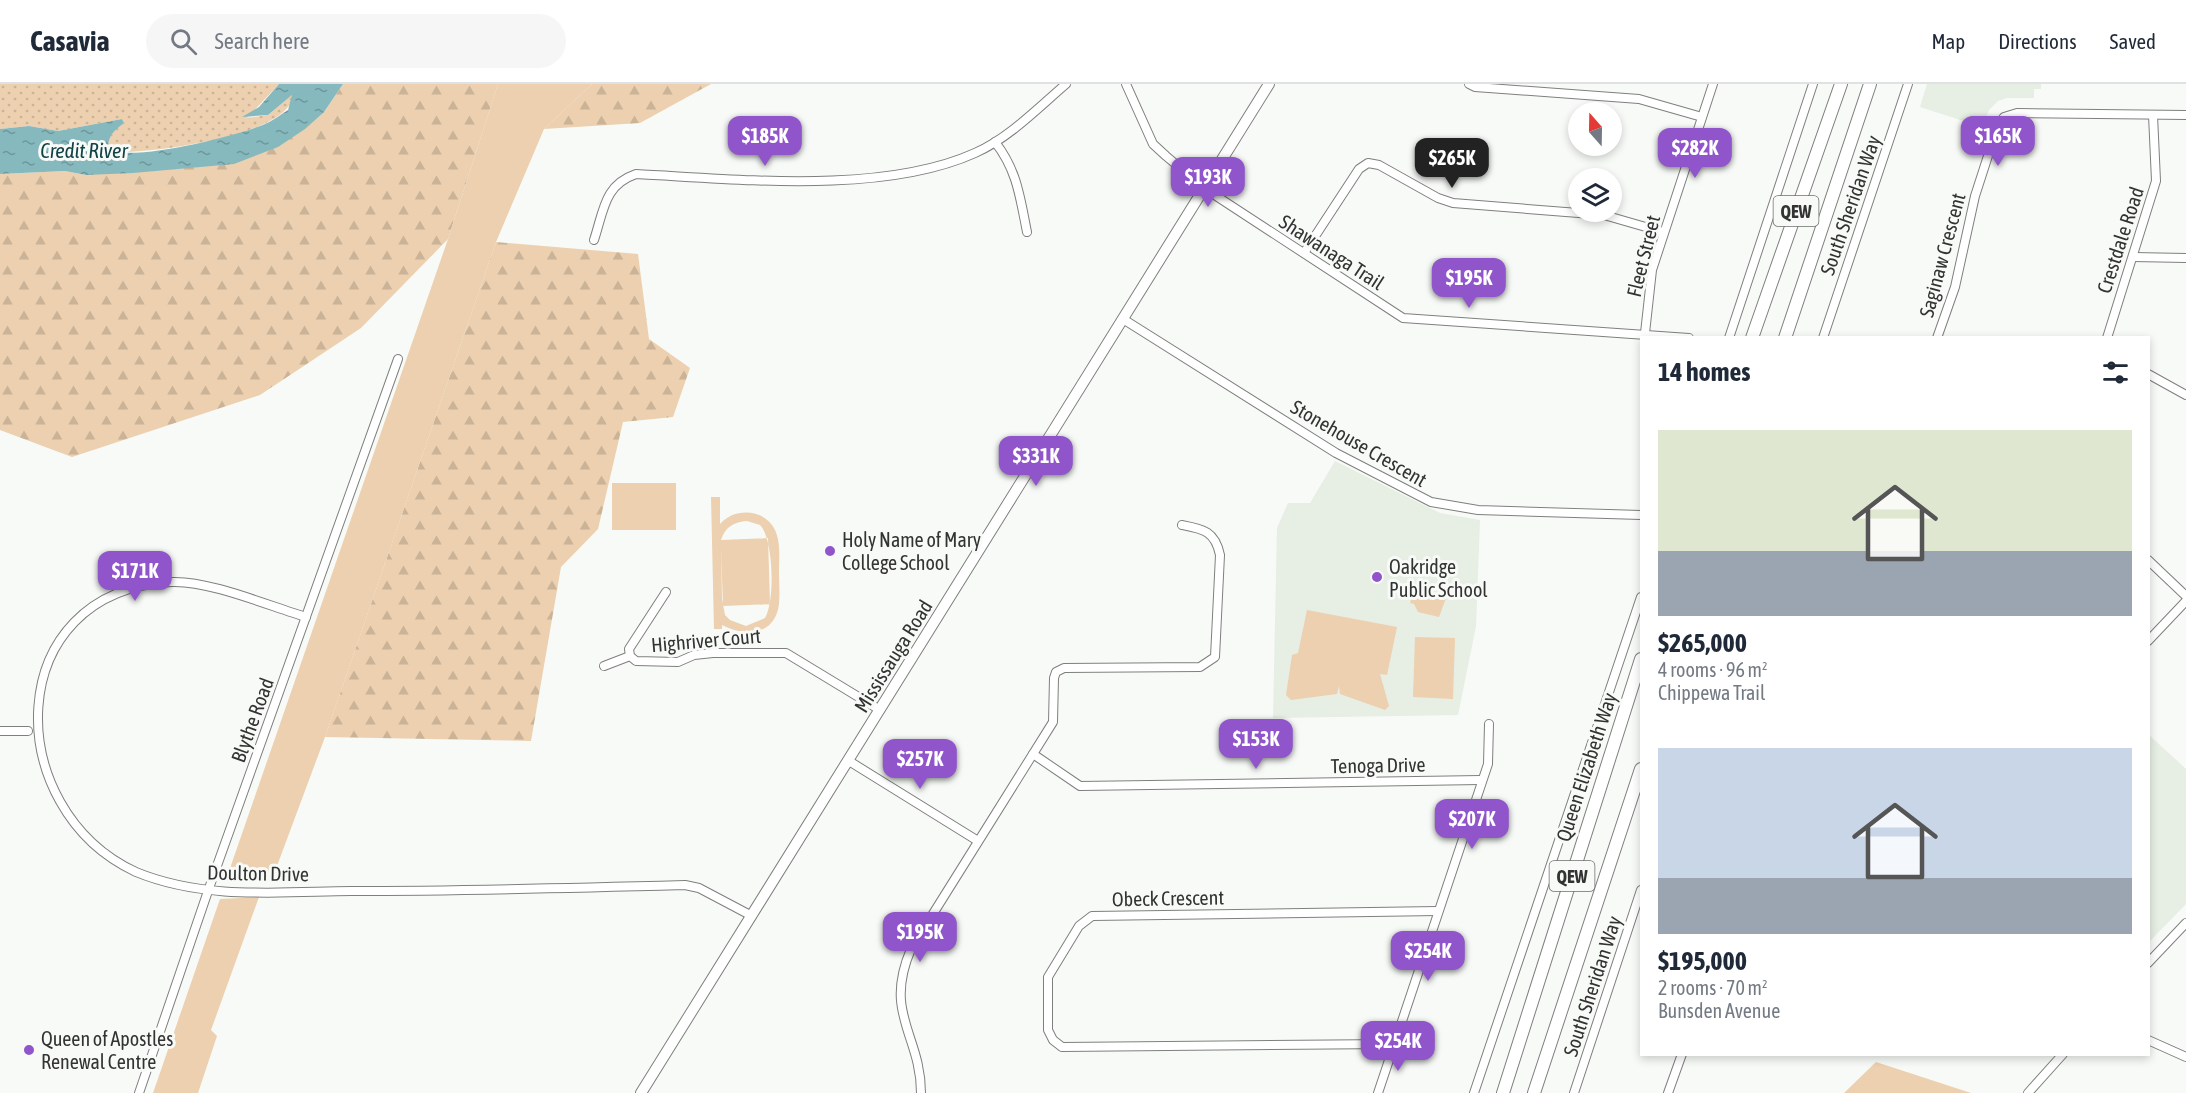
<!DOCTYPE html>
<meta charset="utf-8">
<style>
body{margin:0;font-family:"Asap Condensed",sans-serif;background:#f6f6f7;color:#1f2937;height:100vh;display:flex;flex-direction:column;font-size:22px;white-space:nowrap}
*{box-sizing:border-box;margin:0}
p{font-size:20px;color:#747a83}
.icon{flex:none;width:33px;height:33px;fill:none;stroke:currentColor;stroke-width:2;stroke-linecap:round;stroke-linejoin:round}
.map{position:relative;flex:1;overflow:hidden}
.details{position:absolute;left:1640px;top:252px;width:510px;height:720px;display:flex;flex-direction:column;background:#fff;border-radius:0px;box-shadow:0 3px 9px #0003}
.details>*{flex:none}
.needle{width:39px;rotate:340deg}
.tools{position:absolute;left:1568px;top:18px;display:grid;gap:12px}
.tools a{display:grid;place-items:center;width:54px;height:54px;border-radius:50%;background:#fff;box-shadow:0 3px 9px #0003;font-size:30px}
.price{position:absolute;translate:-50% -51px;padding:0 14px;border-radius:12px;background:#9054cb;color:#fff;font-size:20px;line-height:39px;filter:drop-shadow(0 2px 3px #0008)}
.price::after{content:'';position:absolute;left:50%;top:36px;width:18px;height:14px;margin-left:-9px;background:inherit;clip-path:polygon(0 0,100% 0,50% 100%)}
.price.current{background:#222;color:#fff}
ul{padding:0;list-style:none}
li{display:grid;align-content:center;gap:12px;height:318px;padding:0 18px}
li span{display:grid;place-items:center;height:186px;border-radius:0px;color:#555}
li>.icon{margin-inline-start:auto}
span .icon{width:108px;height:108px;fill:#fffc;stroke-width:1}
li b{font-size:26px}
h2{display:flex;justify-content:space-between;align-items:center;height:72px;padding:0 18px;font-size:26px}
header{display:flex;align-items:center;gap:36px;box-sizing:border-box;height:84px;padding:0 30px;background:#fff;border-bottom:2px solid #e0e1e3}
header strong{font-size:28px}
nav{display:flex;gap:33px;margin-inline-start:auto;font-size:21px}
.search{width:420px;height:54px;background:#f6f6f7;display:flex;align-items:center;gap:15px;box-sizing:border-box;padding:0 21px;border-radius:33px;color:#747a83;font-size:22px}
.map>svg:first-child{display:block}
.built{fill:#e7eee4}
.grass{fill:url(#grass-dots)}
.forest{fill:url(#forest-firs)}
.park{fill:#ecd0af;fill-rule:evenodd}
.water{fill:url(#water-ripples)}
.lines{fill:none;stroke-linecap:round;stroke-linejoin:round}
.minor-casing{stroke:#7e807d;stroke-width:10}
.major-casing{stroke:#7e807d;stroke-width:12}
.highway-casing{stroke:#7e807d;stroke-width:14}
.minor{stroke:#fff;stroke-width:8}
.major{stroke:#fff;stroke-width:10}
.highway{stroke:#fff;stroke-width:12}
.poi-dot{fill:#9054cb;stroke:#f7faf6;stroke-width:2}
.labels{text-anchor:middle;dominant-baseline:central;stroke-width:6;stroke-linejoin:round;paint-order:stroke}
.shield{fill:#f7faf6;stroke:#6d6f6d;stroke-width:1.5}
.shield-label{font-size:18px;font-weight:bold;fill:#323332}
.street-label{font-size:20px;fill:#323332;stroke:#f7faf6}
.poi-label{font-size:20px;fill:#323332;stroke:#f7faf6;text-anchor:start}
.water-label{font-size:21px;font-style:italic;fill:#114246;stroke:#f7faf6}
</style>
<header>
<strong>Casavia</strong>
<div class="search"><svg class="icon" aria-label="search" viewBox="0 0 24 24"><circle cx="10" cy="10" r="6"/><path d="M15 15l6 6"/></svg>Search here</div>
<nav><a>Map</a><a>Directions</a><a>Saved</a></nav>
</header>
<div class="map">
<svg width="2186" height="1009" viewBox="0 0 2186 1009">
<defs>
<pattern id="grass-dots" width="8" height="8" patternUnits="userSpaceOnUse" patternTransform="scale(1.5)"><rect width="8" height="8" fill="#ecd0af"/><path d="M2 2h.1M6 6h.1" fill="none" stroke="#cbb397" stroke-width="1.8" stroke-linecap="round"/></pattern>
<pattern id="forest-firs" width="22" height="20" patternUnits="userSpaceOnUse" patternTransform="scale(1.5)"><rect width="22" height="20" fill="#ecd0af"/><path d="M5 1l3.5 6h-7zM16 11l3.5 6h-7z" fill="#cbb397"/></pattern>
<pattern id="water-ripples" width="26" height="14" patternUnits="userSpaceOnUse" patternTransform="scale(1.5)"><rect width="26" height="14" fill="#85b9be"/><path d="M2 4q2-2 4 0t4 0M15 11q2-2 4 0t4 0" fill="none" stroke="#6d979b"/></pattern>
</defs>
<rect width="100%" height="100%" fill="#f7faf6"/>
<!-- built -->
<g class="built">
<path d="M1927,0H2041V5H2034V14H2007L1998,17L1989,26L1982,43L1920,23Z"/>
<path d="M1335,377L1440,429L1480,436L1476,542L1458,631L1273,634L1277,444L1288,419H1310Z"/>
<path d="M2148,650L2186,685V820L2148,859Z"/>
</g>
<!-- grass -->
<path class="grass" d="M0,0H279L247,34L268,31L293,10C293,52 147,70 113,68L108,65C108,51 113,47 124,39L122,35L58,47L29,42L0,45Z"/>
<!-- forest -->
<g class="forest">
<path d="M343,0H498L448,155L361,244L260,311L72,373L0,346V90L65,87L86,91L324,28Z"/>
<path d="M592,0H711L640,39L544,45Z"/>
<path d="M496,158L638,170L649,255L690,284L673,333L623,338L598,445L561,483L531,657L325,653Z"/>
</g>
<!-- park -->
<g class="park">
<path d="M498,0H592L544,45L496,158L325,653L274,790H228L448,155Z"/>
<rect x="612" y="399" width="64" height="47"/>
<path d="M711,413H720V440C735,423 765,425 775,446C781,459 779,474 779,488C779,498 780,509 779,520C775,552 745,553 722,541V545H714ZM747,437L760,441C774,455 775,518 765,534L746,542L730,536L725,531L722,515L721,464L723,522L770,520L768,454L721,456C725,443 734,438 747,437Z"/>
<path d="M1414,506L1446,514L1439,533L1418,528L1414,520L1410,519Z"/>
<path d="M1307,526L1397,543L1387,591L1380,590L1389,622L1385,626L1340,610L1339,602L1337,610L1291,616L1286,611L1292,571L1298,569Z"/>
<path d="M1415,553L1455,554L1453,615L1413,613Z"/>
<path d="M259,813L211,946L217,952L198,1009H153L220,815Z"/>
<path d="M1876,978L1971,1009H1844Z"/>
</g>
<!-- water -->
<path class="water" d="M279,0H343L324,28L305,45L278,63L234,80L133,89L86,91L65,87L0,90V45L29,42L58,47L122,35L124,39C114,47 108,51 108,65C131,79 239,51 265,40C273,37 281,30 288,26L292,11L268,31L242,33L259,23Z"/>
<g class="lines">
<defs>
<g id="minor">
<path d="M1126,0L1153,60L1166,72L1204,104L1403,234L1689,254"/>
<path d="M1469,0L1475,3L1639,15L1702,33"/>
<path d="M995,58C1017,86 1020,113 1027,148"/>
<path d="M594,156C604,126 604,101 636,90C737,95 882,111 975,69C1009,54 1038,24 1066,0"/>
<path d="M1304,169L1359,85L1368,79L1379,81L1438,114L1453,119L1604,131L1663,148"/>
<path d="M2133,173L2186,174"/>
<path d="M1123,235L1336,369L1431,418L1478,426L1641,431"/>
<path d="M1645,249L1652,186L1713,0"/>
<path d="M1729,254L1813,0"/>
<path d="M1823,254L1908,0"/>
<path d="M1937,254L1955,203L1975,112L1997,44L2004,33L2017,29L2186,31"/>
<path d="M2107,254L2156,97L2153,31"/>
<path d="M2148,290L2186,311"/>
<path d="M2148,476L2186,512"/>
<path d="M666,508L629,565L630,572L636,577L678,578L694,571L713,569H786L880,626"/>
<path d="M306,533C269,522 208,496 171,498C0,507 0,725 136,788C204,816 279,808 351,807C462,807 574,804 685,801L699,804L752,832"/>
<path d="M2148,557L2186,517"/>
<path d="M604,582L630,572"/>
<path d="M0,647H28"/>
<path d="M1033,670L1080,702L1481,696"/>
<path d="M849,677L978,757"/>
<path d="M2148,879L2186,839"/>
<path d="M2148,956L2186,973"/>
<path d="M1392,960L1062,963L1053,956L1048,946V893L1079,842L1092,832L1438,827"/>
<path d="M139,1009L208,807L398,275"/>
<path d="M921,1009C921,951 883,930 911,865L1053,638L1054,594L1056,588L1064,584L1200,583L1215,573L1220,471C1215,447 1203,445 1182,441"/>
<path d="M1378,1009L1488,680L1489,640"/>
<path d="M1474,1009L1641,513"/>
<path d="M1574,1009L1641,806"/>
<path d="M1668,1009L1682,970"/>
<path d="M2028,1009L2063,970"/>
</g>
<path id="major" d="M641,1009L1269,0"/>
<g id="highway">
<path d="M1752,254L1841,0"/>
<path d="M1785,254L1870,0"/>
<path d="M1503,1009L1641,575"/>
<path d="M1534,1009L1641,685"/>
</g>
</defs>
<!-- minor casing -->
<use href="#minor" class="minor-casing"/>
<!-- major casing -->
<use href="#major" class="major-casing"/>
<!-- highway casing -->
<use href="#highway" class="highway-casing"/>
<!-- minor -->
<use href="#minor" class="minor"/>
<!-- major -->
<use href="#major" class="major"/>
<!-- highway -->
<use href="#highway" class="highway"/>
</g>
<!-- markers -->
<g class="poi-dot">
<circle cx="830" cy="467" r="6"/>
<circle cx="1377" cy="493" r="6"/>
<circle cx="29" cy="966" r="6"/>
</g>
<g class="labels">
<!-- shield labels -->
<g class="shield">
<rect x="1773.5" y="112" width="45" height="30" rx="4.5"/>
<rect x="1549.5" y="777" width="45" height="30" rx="4.5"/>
</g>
<g class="shield-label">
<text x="1796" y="127">QEW</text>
<text x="1572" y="792">QEW</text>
</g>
<!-- street labels -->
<g class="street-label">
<text transform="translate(1850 121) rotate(-71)">South Sheridan Way</text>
<text transform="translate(2120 156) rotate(-72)">Crestdale Road</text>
<text transform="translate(1332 168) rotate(33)">Shawanaga Trail</text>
<text transform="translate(1942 171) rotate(-75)">Saginaw Crescent</text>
<text transform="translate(1643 172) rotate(-76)">Fleet Street</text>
<text transform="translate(1359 359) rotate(30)">Stonehouse Crescent</text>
<text transform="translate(706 556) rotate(-5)">Highriver Court</text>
<text transform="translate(893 572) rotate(-58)">Mississauga Road</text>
<text transform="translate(252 636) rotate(-70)">Blythe Road</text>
<text transform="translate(1378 681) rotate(-1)">Tenoga Drive</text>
<text transform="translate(1586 683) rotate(-72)">Queen Elizabeth Way</text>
<text transform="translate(258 789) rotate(1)">Doulton Drive</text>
<text transform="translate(1168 814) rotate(-1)">Obeck Crescent</text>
<text transform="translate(1592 902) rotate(-72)">South Sheridan Way</text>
</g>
<!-- poi labels -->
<g class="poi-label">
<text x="842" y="455">Holy Name of Mary<tspan x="842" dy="23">College School</tspan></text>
<text x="1389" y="482">Oakridge<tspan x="1389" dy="23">Public School</tspan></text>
<text x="41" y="954">Queen of Apostles<tspan x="41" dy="23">Renewal Centre</tspan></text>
</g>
<!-- water labels -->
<g class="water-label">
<text x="84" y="66">Credit River</text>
</g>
</g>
</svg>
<div class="tools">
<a><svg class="needle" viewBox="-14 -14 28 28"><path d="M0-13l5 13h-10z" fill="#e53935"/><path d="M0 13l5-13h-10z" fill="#747a83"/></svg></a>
<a><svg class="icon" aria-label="layers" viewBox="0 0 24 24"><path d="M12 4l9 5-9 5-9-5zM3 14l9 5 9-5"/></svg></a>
</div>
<b class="price" style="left:765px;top:83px">$185K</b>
<b class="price" style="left:1998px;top:83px">$165K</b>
<b class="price" style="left:1695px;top:95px">$282K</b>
<b class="price current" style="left:1452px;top:105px">$265K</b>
<b class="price" style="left:1208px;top:124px">$193K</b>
<b class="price" style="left:1469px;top:225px">$195K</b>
<b class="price" style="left:1036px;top:403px">$331K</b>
<b class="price" style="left:135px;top:518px">$171K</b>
<b class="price" style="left:1256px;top:686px">$153K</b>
<b class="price" style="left:920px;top:706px">$257K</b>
<b class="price" style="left:1472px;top:766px">$207K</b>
<b class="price" style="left:920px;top:879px">$195K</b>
<b class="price" style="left:1428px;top:898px">$254K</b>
<b class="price" style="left:1398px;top:988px">$254K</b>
<section class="details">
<h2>14 homes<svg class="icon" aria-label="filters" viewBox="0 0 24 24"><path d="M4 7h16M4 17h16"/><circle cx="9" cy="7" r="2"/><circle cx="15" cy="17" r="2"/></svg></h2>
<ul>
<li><span style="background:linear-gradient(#dfe7d0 65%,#9aa5b1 0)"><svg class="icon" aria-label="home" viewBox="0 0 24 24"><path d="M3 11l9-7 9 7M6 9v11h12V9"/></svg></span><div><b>$265,000</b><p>4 rooms · 96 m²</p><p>Chippewa Trail</p></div></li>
<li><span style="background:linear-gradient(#c9d6e8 70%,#9aa5b1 0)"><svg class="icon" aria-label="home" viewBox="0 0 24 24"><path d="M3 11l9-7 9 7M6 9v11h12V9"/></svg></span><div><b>$195,000</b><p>2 rooms · 70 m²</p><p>Bunsden Avenue</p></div></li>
</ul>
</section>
</div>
